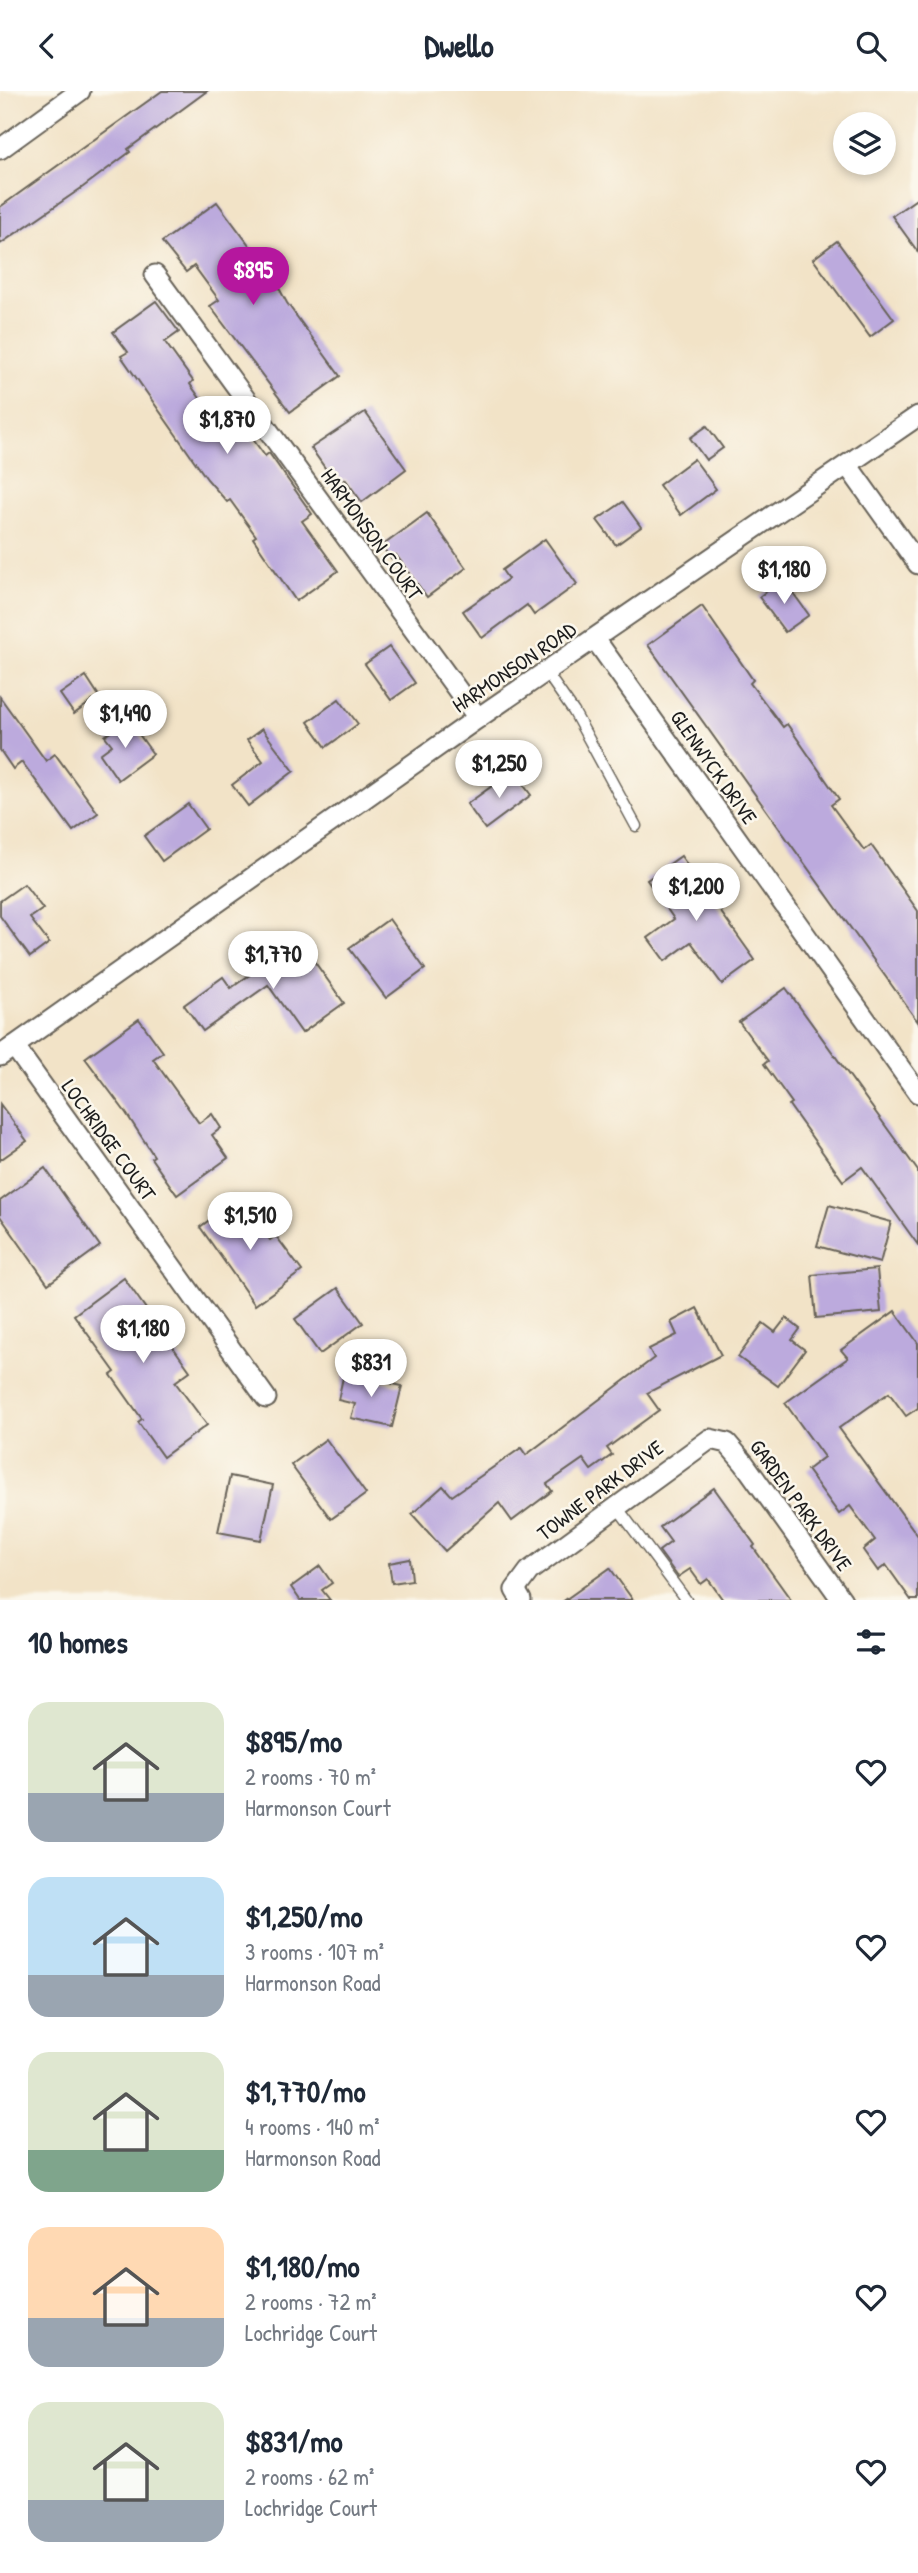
<!DOCTYPE html>
<meta charset="utf-8">
<style>
body{margin:0;font-family:"Patrick Hand",sans-serif;background:#f2f2f3;color:#1f2937;height:100vh;display:flex;flex-direction:column;font-size:26px;white-space:nowrap}
*{box-sizing:border-box;margin:0}
p{font-size:23px;color:#747a83}
.icon{flex:none;width:38px;height:38px;fill:none;stroke:currentColor;stroke-width:2;stroke-linecap:round;stroke-linejoin:round}
.map{position:relative;height:1509px;overflow:hidden}
.side{display:flex;flex-direction:column;background:#fff;flex:1}
.side>*{flex:none}
.tools{position:absolute;left:833px;top:21px;display:grid;gap:14px}
.tools a{display:grid;place-items:center;width:63px;height:63px;border-radius:50%;background:#fff;box-shadow:0 4px 10px #0003;font-size:35px}
.price{position:absolute;translate:-50% -60px;padding:0 16px;border-radius:24px;background:#fff;color:#222;font-size:23px;line-height:46px;filter:drop-shadow(0 2px 4px #0008)}
.price::after{content:'';position:absolute;left:50%;top:42px;width:21px;height:16px;margin-left:-10px;background:inherit;clip-path:polygon(0 0,100% 0,50% 100%)}
.price.selected{background:#b5179e;color:#fff}
ul{padding:0;list-style:none}
li{display:flex;align-items:center;gap:21px;height:175px;padding:0 28px}
li span{display:grid;place-items:center;flex:none;width:196px;height:140px;border-radius:21px;color:#555}
li>.icon{margin-inline-start:auto}
span .icon{width:84px;height:84px;fill:#fffc;stroke-width:1}
li b{font-size:30px}
h2{display:flex;justify-content:space-between;align-items:center;height:84px;padding:0 28px;font-size:30px}
header{display:flex;justify-content:space-between;align-items:center;height:91px;padding:0 28px;background:#fff;font-size:32px;font-weight:800}
.map>svg:first-child{display:block}
.building{fill:#bcaadd}
.lines{fill:none;stroke-linecap:round;stroke-linejoin:round}
.service-casing{stroke:#676258;stroke-width:13}
.minor-casing{stroke:#676258;stroke-width:23}
.service{stroke:#fff;stroke-width:10}
.minor{stroke:#fff;stroke-width:19}
.labels{text-anchor:middle;dominant-baseline:central;stroke-width:5;stroke-linejoin:round;paint-order:stroke}
.street-label{font-size:21px;fill:#1c1c1c;stroke:#fbf7ec}
</style>
<header><svg class="icon" aria-label="back" viewBox="0 0 24 24"><path d="M15 5l-7 7 7 7"/></svg>Dwello<svg class="icon" aria-label="search" viewBox="0 0 24 24"><circle cx="10" cy="10" r="6"/><path d="M15 15l6 6"/></svg></header>
<div class="map">
<svg width="918" height="1509" viewBox="0 0 918 1509">
<rect width="100%" height="100%" fill="#fbf7ec"/>
<filter id="ink" filterUnits="userSpaceOnUse"><feTurbulence type="fractalNoise" baseFrequency=".0143" numOctaves="2"/><feDisplacementMap in="SourceGraphic" scale="14" xChannelSelector="R" yChannelSelector="G"/><feConvolveMatrix kernelMatrix="1 2 1 2 8 2 1 2 1" color-interpolation-filters="sRGB"/></filter>
<filter id="wash" filterUnits="userSpaceOnUse"><feTurbulence type="fractalNoise" baseFrequency=".00686" numOctaves="4" result="noise"/><feDisplacementMap in="SourceGraphic" scale="28" xChannelSelector="R" yChannelSelector="G"/><feGaussianBlur stdDeviation="1.57" result="paint"/><feColorMatrix in="noise" values="0 0 0 0 0 0 0 0 0 0 0 0 0 0 0 0 0 1.4 0 .05"/><feComposite in="paint" operator="in"/></filter>
<g filter="url(#wash)">
<rect width="100%" height="100%" fill="#f2e3c7"/>
<g id="blocks">
<!-- building -->
<g class="building">
<path d="M162,0H207L128,58L130,61L83,96L0,153V116Z"/>
<path d="M918,107V161L892,125Z"/>
<path d="M217,111L273,186L287,212L340,285L290,321L210,215L219,209L194,175L186,181L162,151Z"/>
<path d="M837,150L894,228L870,246L813,168Z"/>
<path d="M156,210L179,241L165,251L193,290L190,293L216,330L226,322L241,344L247,340L265,365L269,362L312,423L302,430L338,480L296,510L253,447L256,445L230,409L227,411L207,388L121,265L128,261L113,241Z"/>
<path d="M365,321L406,378L362,411L345,388L337,394L311,357Z"/>
<path d="M707,335L723,357L706,369L690,347Z"/>
<path d="M694,368L716,398L681,424L659,394Z"/>
<path d="M623,411L641,436L616,454L597,429Z"/>
<path d="M427,422L466,477L427,506L396,464L391,468L382,455Z"/>
<path d="M545,448L577,493L534,524L527,514L482,547L463,520L508,488L502,479Z"/>
<path d="M783,488L809,524L785,541L759,506Z"/>
<path d="M702,515L753,589L750,592L783,636L787,633L839,708L831,714L864,759L871,754L918,820V931L648,554Z"/>
<path d="M389,556L415,592L391,609L365,573Z"/>
<path d="M86,585L99,605L74,623L60,603Z"/>
<path d="M0,606L46,670L55,663L98,722L73,740L22,671L13,678L0,659Z"/>
<path d="M339,608L358,633L326,656L308,631Z"/>
<path d="M128,628L153,663L118,689L100,663L112,654L105,645Z"/>
<path d="M262,638L294,680L248,715L232,694L263,670L247,649Z"/>
<path d="M513,680L531,704L485,738L467,713Z"/>
<path d="M188,713L206,738L162,770L144,745Z"/>
<path d="M681,765L755,869L722,893L691,851L665,870L648,847L674,828L647,789Z"/>
<path d="M24,793L43,818L30,827L49,852L30,866L0,825V810Z"/>
<path d="M389,828L425,878L386,907L349,857Z"/>
<path d="M299,849L344,912L302,942L268,894L203,940L184,914L223,886L231,897Z"/>
<path d="M786,897L918,1080V1154L862,1076L843,1090L789,1014L792,1012L764,973L768,970L739,931Z"/>
<path d="M139,928L163,961L153,968L199,1032L212,1023L221,1037L212,1044L228,1067L177,1104L151,1067L154,1065L126,1022L85,967Z"/>
<path d="M0,1013L27,1050L0,1069Z"/>
<path d="M45,1077L100,1155L48,1193L0,1125V1110Z"/>
<path d="M239,1107L270,1149L276,1145L302,1180L255,1214L200,1136Z"/>
<path d="M829,1114L891,1131L880,1172L817,1155Z"/>
<path d="M877,1178L881,1221L816,1227L812,1184Z"/>
<path d="M124,1187L190,1280L175,1291L207,1334L163,1366L138,1331L142,1328L111,1284L115,1281L74,1224Z"/>
<path d="M338,1197L363,1232L320,1263L295,1228Z"/>
<path d="M697,1217L721,1264L647,1302L659,1319L607,1357L612,1364L591,1379L583,1368L547,1393L552,1400L512,1430L499,1412L445,1460L412,1423L443,1395L452,1405L521,1357L526,1364L654,1267L649,1258L677,1244L671,1231Z"/>
<path d="M895,1220L918,1252V1317L906,1325L889,1302L839,1337L918,1445V1509H911L886,1474L878,1480L863,1459L875,1449L850,1415L839,1423L807,1379L824,1366L785,1312L848,1267L841,1259Z"/>
<path d="M786,1227L800,1238L792,1249L805,1259L778,1295L738,1266L763,1232L775,1241Z"/>
<path d="M344,1282L402,1295L392,1336L351,1327L355,1313L338,1309Z"/>
<path d="M326,1348L366,1403L331,1428L291,1374Z"/>
<path d="M230,1385L273,1394L261,1449L218,1441Z"/>
<path d="M714,1397L755,1454L753,1456L791,1509H723L708,1488L701,1493L690,1478L678,1486L659,1460L671,1451L660,1436Z"/>
<path d="M410,1468L412,1489L392,1492L389,1472Z"/>
<path d="M320,1475L332,1492L322,1499L330,1509H300L291,1496Z"/>
<path d="M610,1477L633,1509H565Z"/>
</g>
</g>
</g>
<g filter="url(#ink)">
<use href="#blocks" fill-opacity="0" stroke="#676258" stroke-width="2"/>
<g class="lines">
<defs>
<g id="service">
<path d="M546,581L574,621L636,735"/>
<path d="M617,1416L686,1509"/>
</g>
<g id="minor">
<path d="M0,58L80,0"/>
<path d="M155,184L478,627"/>
<path d="M848,375L918,473"/>
<path d="M595,548L918,1002"/>
<path d="M14,955L266,1307"/>
<path d="M0,965L478,627L918,325"/>
<path d="M521,1509L515,1499L529,1480L710,1348L727,1352L744,1372L842,1509"/>
</g>
</defs>
<!-- service casing -->
<use href="#service" class="service-casing"/>
<!-- minor casing -->
<use href="#minor" class="minor-casing"/>
<!-- service -->
<use href="#service" class="service"/>
<!-- minor -->
<use href="#minor" class="minor"/>
</g>
</g>
<g class="labels">
<!-- street labels -->
<g class="street-label">
<text transform="translate(372 443) rotate(54)">HARMONSON COURT</text>
<text transform="translate(514 576) rotate(-34)">HARMONSON ROAD</text>
<text transform="translate(714 676) rotate(55)">GLENWYCK DRIVE</text>
<text transform="translate(109 1049) rotate(54)">LOCHRIDGE COURT</text>
<text transform="translate(600 1399) rotate(-37)">TOWNE PARK DRIVE</text>
<text transform="translate(801 1414) rotate(54)">GARDEN PARK DRIVE</text>
</g>
</g>
</svg>
<div class="tools">
<a><svg class="icon" aria-label="layers" viewBox="0 0 24 24"><path d="M12 4l9 5-9 5-9-5zM3 14l9 5 9-5"/></svg></a>
</div>
<b class="price selected" style="left:253px;top:216px">$895</b>
<b class="price" style="left:227px;top:365px">$1,870</b>
<b class="price" style="left:784px;top:515px">$1,180</b>
<b class="price" style="left:125px;top:659px">$1,490</b>
<b class="price" style="left:499px;top:709px">$1,250</b>
<b class="price" style="left:696px;top:832px">$1,200</b>
<b class="price" style="left:273px;top:900px">$1,770</b>
<b class="price" style="left:250px;top:1161px">$1,510</b>
<b class="price" style="left:143px;top:1274px">$1,180</b>
<b class="price" style="left:371px;top:1308px">$831</b>
</div>
<section class="side">
<h2>10 homes<svg class="icon" aria-label="filters" viewBox="0 0 24 24"><path d="M4 7h16M4 17h16"/><circle cx="9" cy="7" r="2"/><circle cx="15" cy="17" r="2"/></svg></h2>
<ul>
<li><span style="background:linear-gradient(#dfe7d0 65%,#9aa5b1 0)"><svg class="icon" aria-label="home" viewBox="0 0 24 24"><path d="M3 11l9-7 9 7M6 9v11h12V9"/></svg></span><div><b>$895/mo</b><p>2 rooms · 70 m²</p><p>Harmonson Court</p></div><svg class="icon" aria-label="heart" viewBox="0 0 24 24"><path d="M12 20l-8-8c-3-5 5-10 8-4 3-6 11-1 8 4z"/></svg></li>
<li><span style="background:linear-gradient(#bfe0f5 70%,#9aa5b1 0)"><svg class="icon" aria-label="home" viewBox="0 0 24 24"><path d="M3 11l9-7 9 7M6 9v11h12V9"/></svg></span><div><b>$1,250/mo</b><p>3 rooms · 107 m²</p><p>Harmonson Road</p></div><svg class="icon" aria-label="heart" viewBox="0 0 24 24"><path d="M12 20l-8-8c-3-5 5-10 8-4 3-6 11-1 8 4z"/></svg></li>
<li><span style="background:linear-gradient(#dfe7d0 70%,#7fa58c 0)"><svg class="icon" aria-label="home" viewBox="0 0 24 24"><path d="M3 11l9-7 9 7M6 9v11h12V9"/></svg></span><div><b>$1,770/mo</b><p>4 rooms · 140 m²</p><p>Harmonson Road</p></div><svg class="icon" aria-label="heart" viewBox="0 0 24 24"><path d="M12 20l-8-8c-3-5 5-10 8-4 3-6 11-1 8 4z"/></svg></li>
<li><span style="background:linear-gradient(#ffd9b3 65%,#9aa5b1 0)"><svg class="icon" aria-label="home" viewBox="0 0 24 24"><path d="M3 11l9-7 9 7M6 9v11h12V9"/></svg></span><div><b>$1,180/mo</b><p>2 rooms · 72 m²</p><p>Lochridge Court</p></div><svg class="icon" aria-label="heart" viewBox="0 0 24 24"><path d="M12 20l-8-8c-3-5 5-10 8-4 3-6 11-1 8 4z"/></svg></li>
<li><span style="background:linear-gradient(#dfe7d0 70%,#9aa5b1 0)"><svg class="icon" aria-label="home" viewBox="0 0 24 24"><path d="M3 11l9-7 9 7M6 9v11h12V9"/></svg></span><div><b>$831/mo</b><p>2 rooms · 62 m²</p><p>Lochridge Court</p></div><svg class="icon" aria-label="heart" viewBox="0 0 24 24"><path d="M12 20l-8-8c-3-5 5-10 8-4 3-6 11-1 8 4z"/></svg></li>
</ul>
</section>
